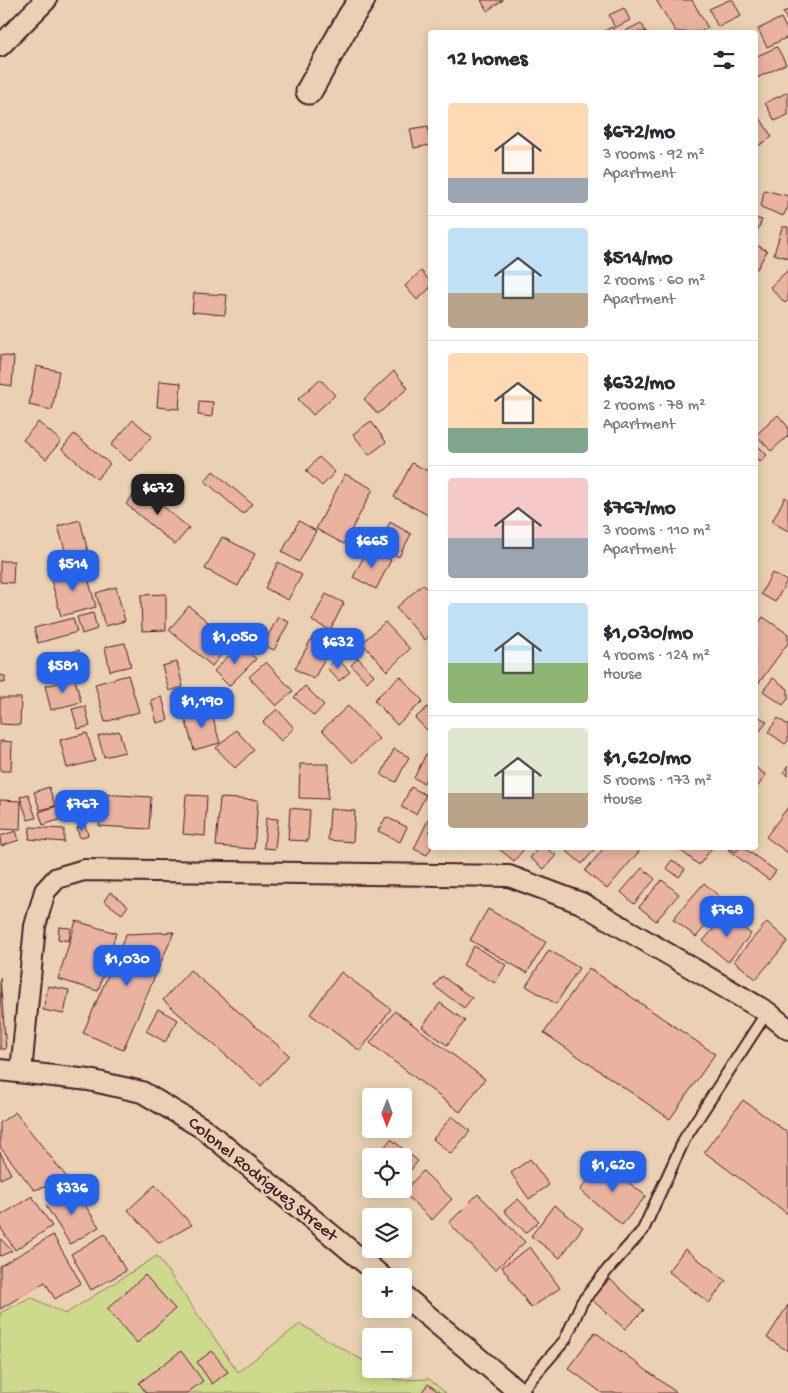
<!DOCTYPE html>
<meta charset="utf-8">
<style>
body{margin:0;font-family:"Gochi Hand",sans-serif;background:#f2f2f3;color:#2b2b33;height:100vh;display:flex;flex-direction:column;font-size:19px;white-space:nowrap}
*{box-sizing:border-box;margin:0}
p{font-size:16px;color:#7c7c81}
.icon{flex:none;width:28px;height:28px;fill:none;stroke:currentColor;stroke-width:2;stroke-linecap:round;stroke-linejoin:round}
.map{position:relative;flex:1;overflow:hidden}
.sheet{position:absolute;left:428px;top:30px;width:330px;height:820px;display:flex;flex-direction:column;background:#fff;border-radius:5px;box-shadow:0 2px 12px #0003}
.sheet>*{flex:none}
.needle{width:32px;rotate:181deg}
.tools{position:absolute;left:362px;top:1088px;display:grid;gap:10px}
.tools a{display:grid;place-items:center;width:50px;height:50px;border-radius:5px;background:#fff;box-shadow:0 2px 12px #0003;font-size:25px}
.price{position:absolute;translate:-50% -42px;padding:0 11px;border-radius:10px;background:#2563eb;color:#fff;font-size:16px;line-height:32px;filter:drop-shadow(0 1px 2px #0008)}
.price::after{content:'';position:absolute;left:50%;top:30px;width:15px;height:11px;margin-left:-8px;background:inherit;clip-path:polygon(0 0,100% 0,50% 100%)}
.price.on{background:#222;color:#fff}
ul{padding:0;list-style:none}
li{display:flex;align-items:center;gap:15px;height:125px;padding:0 20px}
li+li{border-top:1px solid #e1e1e2}
li span{display:grid;place-items:center;flex:none;width:140px;height:100px;border-radius:5px;color:#555}
li>.icon{margin-inline-start:auto}
span .icon{width:60px;height:60px;fill:#fffc;stroke-width:1}
li b{font-size:21px}
h2{display:flex;justify-content:space-between;align-items:center;height:60px;padding:0 20px;font-size:21px}
.map>svg:first-child{display:block}
.green{fill:#cdd98c;stroke:#8c7c5c}
.building{fill:#eab39f;stroke:#4a1f2b}
.lines{fill:none;stroke-linecap:round;stroke-linejoin:round}
.service-casing{stroke:#4a1f2b;stroke-width:14}
.minor-casing{stroke:#4a1f2b;stroke-width:24}
.tertiary-casing{stroke:#4a1f2b;stroke-width:29}
.service{stroke:#ebd1b3;stroke-width:10}
.minor{stroke:#ebd1b3;stroke-width:20}
.tertiary{stroke:#ebd1b3;stroke-width:25}
.labels{text-anchor:middle;dominant-baseline:central;stroke-width:4.5;stroke-linejoin:round;paint-order:stroke}
.street-label{font-size:18px;fill:#4a1f2b;stroke:#ebd1b3}
</style>
<div class="map">
<svg width="788" height="1393" viewBox="0 0 788 1393">
<rect width="100%" height="100%" fill="#ebd1b3"/>
<filter id="ink" filterUnits="userSpaceOnUse"><feTurbulence type="fractalNoise" baseFrequency=".02" numOctaves="2"/><feDisplacementMap in="SourceGraphic" scale="10" xChannelSelector="R" yChannelSelector="G"/><feConvolveMatrix kernelMatrix="1 2 1 2 8 2 1 2 1" color-interpolation-filters="sRGB"/></filter>
<g filter="url(#ink)">
<!-- green -->
<path class="green" d="M157,1256L238,1372L300,1324L371,1365V1369H377L397,1380L429,1379L446,1393H0V1313L31,1297L65,1314Z"/>
<!-- building -->
<g class="building">
<path d="M481,0H503L487,11Z"/>
<path d="M656,0H692L708,28L700,32H676Z"/>
<path d="M729,0H733L741,16L718,27L709,9Z"/>
<path d="M624,8L630,20L615,28L609,15Z"/>
<path d="M788,10V22L783,12Z"/>
<path d="M781,18L788,32V37L767,47L758,29Z"/>
<path d="M641,23L646,32H623Z"/>
<path d="M612,27L615,32H602Z"/>
<path d="M777,47L786,64L757,78L755,75V57Z"/>
<path d="M788,92V115L775,121L765,103Z"/>
<path d="M760,118L772,137L758,146L755,142V122Z"/>
<path d="M428,126L430,145L414,148L410,129Z"/>
<path d="M764,190L788,196V207L783,216L761,207Z"/>
<path d="M755,218L762,220L755,236Z"/>
<path d="M782,227H788V258L774,254Z"/>
<path d="M755,244L767,251L757,269L755,268Z"/>
<path d="M788,270V300L785,303L770,287Z"/>
<path d="M421,271L430,281V288L417,300L405,286Z"/>
<path d="M194,293L227,295L225,315L192,312Z"/>
<path d="M0,355L14,357L12,386L0,384Z"/>
<path d="M36,366L59,371L52,410L29,405Z"/>
<path d="M394,371L408,388L378,414L364,399Z"/>
<path d="M320,379L335,395L313,415L298,399Z"/>
<path d="M159,381L181,383L179,409L157,407Z"/>
<path d="M199,401L213,402L212,417L198,415Z"/>
<path d="M778,415L788,427V436L771,451L756,435Z"/>
<path d="M133,420L152,436L130,461L111,445Z"/>
<path d="M371,421L386,442L369,455L353,434Z"/>
<path d="M38,422L61,441L46,459L23,440Z"/>
<path d="M74,434L110,464L97,479L62,449Z"/>
<path d="M758,446L767,455L760,462L755,457V448Z"/>
<path d="M319,457L335,472L322,486L306,471Z"/>
<path d="M412,463L430,472V511L428,515L394,497Z"/>
<path d="M213,471L252,504L243,514L205,481Z"/>
<path d="M345,474L373,489L344,544L316,529Z"/>
<path d="M140,487L189,528L175,545L126,504Z"/>
<path d="M785,497L788,499V531L772,522Z"/>
<path d="M80,520L89,556L68,561L58,526Z"/>
<path d="M299,521L316,531L299,562L282,552Z"/>
<path d="M390,522L411,534L399,557L378,546Z"/>
<path d="M222,537L255,554L238,586L205,569Z"/>
<path d="M368,549L391,560L376,589L353,577Z"/>
<path d="M0,561H14L13,583L0,582Z"/>
<path d="M278,562L302,575L288,600L265,588Z"/>
<path d="M85,567L96,607L61,616L50,576Z"/>
<path d="M772,573L787,581L775,602L761,594Z"/>
<path d="M423,584L430,592V635L425,640L396,608Z"/>
<path d="M116,587L125,621L105,626L96,593Z"/>
<path d="M166,594V630L142,631L141,595Z"/>
<path d="M326,594L344,603L330,630L312,621Z"/>
<path d="M189,606L232,642L212,666L169,630Z"/>
<path d="M93,613L97,629L82,634L77,617Z"/>
<path d="M278,617L289,622L274,650L263,645Z"/>
<path d="M763,617L788,634V643L755,688V628Z"/>
<path d="M73,618L77,632L38,643L34,628Z"/>
<path d="M385,622L410,649L387,671L362,643Z"/>
<path d="M314,634L332,644L314,679L295,669Z"/>
<path d="M125,643L131,666L110,671L105,647Z"/>
<path d="M240,644L256,659L229,686L214,671Z"/>
<path d="M79,650L83,664L47,674L43,659Z"/>
<path d="M337,658L350,672L339,681L327,668Z"/>
<path d="M358,658L374,675L367,682L351,665Z"/>
<path d="M177,662L183,687L169,691L162,666Z"/>
<path d="M266,662L293,691L276,706L249,677Z"/>
<path d="M0,675L5,676V683L0,682Z"/>
<path d="M128,675L139,712L105,722L95,684Z"/>
<path d="M400,676L423,701L397,725L374,700Z"/>
<path d="M773,678L788,689V699L783,705L763,691Z"/>
<path d="M75,679L81,702L51,710L45,686Z"/>
<path d="M305,686L324,705L314,716L294,697Z"/>
<path d="M162,697L168,720L157,723L151,700Z"/>
<path d="M0,698H21L20,725L0,724Z"/>
<path d="M85,706L90,726L78,729L72,709Z"/>
<path d="M348,706L379,739L353,763L322,730Z"/>
<path d="M428,707L430,709V726L427,730L415,718Z"/>
<path d="M210,708L220,743L194,750L184,715Z"/>
<path d="M277,709L294,728L281,741L263,722Z"/>
<path d="M755,714L767,722L759,732L755,729Z"/>
<path d="M778,718L788,725V741L785,744L768,732Z"/>
<path d="M236,730L254,750L235,768L216,748Z"/>
<path d="M119,731L125,752L104,757L98,736Z"/>
<path d="M87,733L95,761L67,768L60,740Z"/>
<path d="M0,741L12,742L11,771H0Z"/>
<path d="M394,749L409,757L396,782L381,775Z"/>
<path d="M426,754L430,756V770L424,783L414,778Z"/>
<path d="M300,764H329L328,799L299,798Z"/>
<path d="M788,765V776L783,772Z"/>
<path d="M755,767L766,775L755,790Z"/>
<path d="M49,787L55,806L40,810L34,792Z"/>
<path d="M411,787L426,795L416,814L401,807Z"/>
<path d="M28,794L36,818L28,820L20,797Z"/>
<path d="M101,794L151,797L149,829L99,826Z"/>
<path d="M186,795L207,796L205,836L183,834Z"/>
<path d="M220,798L258,800L254,849L216,846Z"/>
<path d="M0,800L21,801L20,830L0,829Z"/>
<path d="M57,806L62,819L43,825L39,812Z"/>
<path d="M78,807L81,818L72,821L68,810Z"/>
<path d="M788,807V853L766,837Z"/>
<path d="M290,808L310,810L308,841L288,840Z"/>
<path d="M330,809L355,811L353,842L328,840Z"/>
<path d="M386,817L407,827L400,842L378,831Z"/>
<path d="M266,818L278,819L275,849L264,848Z"/>
<path d="M429,818L431,848L427,855L414,849Z"/>
<path d="M85,825L88,835L80,838L77,828Z"/>
<path d="M30,827L64,829V842L29,839Z"/>
<path d="M16,831L19,840L1,846L0,836Z"/>
<path d="M498,848H525L514,861Z"/>
<path d="M538,848H546L556,855L544,869L530,858Z"/>
<path d="M563,848H596L582,864Z"/>
<path d="M604,848H642L607,889L585,871Z"/>
<path d="M682,848H712L699,865L680,850Z"/>
<path d="M729,848H744L776,871L769,880L728,850Z"/>
<path d="M729,848H739L736,852Z"/>
<path d="M672,860L685,869L679,877L666,868Z"/>
<path d="M642,868L655,879L634,904L621,892Z"/>
<path d="M662,880L679,894L656,921L639,907Z"/>
<path d="M704,883L726,902L696,937L673,919Z"/>
<path d="M110,892L128,906L122,914L104,901Z"/>
<path d="M488,909L546,942L527,973L470,940Z"/>
<path d="M726,914L751,934L728,962L703,941Z"/>
<path d="M76,921L116,933L98,991L58,979Z"/>
<path d="M767,922L788,941L756,979L734,961Z"/>
<path d="M59,927L71,928L69,941L58,939Z"/>
<path d="M174,932L123,1050L83,1033L126,934Z"/>
<path d="M474,946L506,965L495,983L463,965Z"/>
<path d="M549,950L579,968L556,1004L526,986Z"/>
<path d="M589,968L715,1054L670,1119L544,1033Z"/>
<path d="M190,970L289,1055L261,1086L163,1000Z"/>
<path d="M341,972L391,1009L360,1051L310,1014Z"/>
<path d="M442,976L472,998L464,1008L434,986Z"/>
<path d="M0,978L6,1049H0Z"/>
<path d="M48,986L69,990L64,1014L43,1010Z"/>
<path d="M440,1003L465,1021L447,1045L422,1027Z"/>
<path d="M158,1009L178,1020L165,1042L146,1031Z"/>
<path d="M395,1011L485,1079L460,1112L370,1043Z"/>
<path d="M743,1100L788,1133V1214L704,1152Z"/>
<path d="M15,1112L69,1180L34,1190L0,1147V1123Z"/>
<path d="M452,1116L470,1131L451,1154L433,1139Z"/>
<path d="M391,1139L418,1161L404,1178V1156H377Z"/>
<path d="M0,1152L11,1174L0,1179Z"/>
<path d="M530,1159L549,1185L529,1199L511,1173Z"/>
<path d="M603,1162L646,1196L622,1225L580,1190Z"/>
<path d="M423,1171L452,1199L432,1220L403,1192Z"/>
<path d="M155,1185L192,1225L159,1243L128,1210Z"/>
<path d="M75,1189L99,1227L70,1244L46,1206Z"/>
<path d="M478,1194L525,1242L495,1270L449,1223Z"/>
<path d="M32,1196L52,1226L15,1250L0,1227V1216Z"/>
<path d="M518,1199L539,1221L526,1233L504,1211Z"/>
<path d="M554,1205L583,1227L560,1258L531,1236Z"/>
<path d="M105,1234L126,1271L91,1290L71,1254Z"/>
<path d="M53,1235L81,1283L55,1299L45,1282L0,1309V1266Z"/>
<path d="M0,1238L12,1251L0,1256Z"/>
<path d="M530,1247L560,1288L531,1308L502,1267Z"/>
<path d="M685,1249L726,1281L709,1303L668,1271Z"/>
<path d="M145,1275L175,1309L137,1343L107,1309Z"/>
<path d="M610,1279L644,1310L625,1329L591,1299Z"/>
<path d="M788,1305V1351L767,1338Z"/>
<path d="M595,1332L677,1393H602L568,1368Z"/>
<path d="M181,1351L203,1381L187,1393H146L139,1383Z"/>
<path d="M212,1351L228,1372L212,1384L197,1362Z"/>
<path d="M428,1384L440,1393H421Z"/>
</g>
<g class="lines">
<defs>
<path id="service" d="M519,1393L565,1340L582,1302L609,1268L643,1230L685,1138L767,1012"/>
<g id="minor">
<path d="M0,46L46,0"/>
<path d="M0,1070L89,1080L142,1092L204,1129L381,1276"/>
<path d="M21,1072L35,926L45,891L57,878L84,870L509,876L581,903L767,1012L788,1029"/>
<path d="M404,1296L520,1393"/>
</g>
<path id="tertiary" d="M309,91L351,16L362,0"/>
</defs>
<!-- service casing -->
<use href="#service" class="service-casing"/>
<!-- minor casing -->
<use href="#minor" class="minor-casing"/>
<!-- tertiary casing -->
<use href="#tertiary" class="tertiary-casing"/>
<!-- service -->
<use href="#service" class="service"/>
<!-- minor -->
<use href="#minor" class="minor"/>
<!-- tertiary -->
<use href="#tertiary" class="tertiary"/>
</g>
</g>
<g class="labels">
<!-- street labels -->
<g class="street-label">
<text transform="translate(262 1180) rotate(39)">Colonel Rodriguez Street</text>
</g>
</g>
</svg>
<div class="tools">
<a><svg class="needle" viewBox="-14 -14 28 28"><path d="M0-13l5 13h-10z" fill="#e53935"/><path d="M0 13l5-13h-10z" fill="#7c7c81"/></svg></a>
<a><svg class="icon" aria-label="locate" viewBox="0 0 24 24"><circle cx="12" cy="12" r="6"/><path d="M12 2v4M12 18v4M2 12h4M18 12h4"/></svg></a>
<a><svg class="icon" aria-label="layers" viewBox="0 0 24 24"><path d="M12 4l9 5-9 5-9-5zM3 14l9 5 9-5"/></svg></a>
<a>+</a>
<a>−</a>
</div>
<b class="price on" style="left:158px;top:516px">$672</b>
<b class="price" style="left:372px;top:569px">$665</b>
<b class="price" style="left:73px;top:592px">$514</b>
<b class="price" style="left:235px;top:665px">$1,050</b>
<b class="price" style="left:338px;top:670px">$632</b>
<b class="price" style="left:63px;top:694px">$581</b>
<b class="price" style="left:202px;top:729px">$1,190</b>
<b class="price" style="left:82px;top:832px">$767</b>
<b class="price" style="left:727px;top:938px">$768</b>
<b class="price" style="left:127px;top:987px">$1,030</b>
<b class="price" style="left:613px;top:1193px">$1,620</b>
<b class="price" style="left:72px;top:1216px">$336</b>
<section class="sheet">
<h2>12 homes<svg class="icon" aria-label="filters" viewBox="0 0 24 24"><path d="M4 7h16M4 17h16"/><circle cx="9" cy="7" r="2"/><circle cx="15" cy="17" r="2"/></svg></h2>
<ul>
<li><span style="background:linear-gradient(#ffd9b3 75%,#9aa5b1 0)"><svg class="icon" aria-label="home" viewBox="0 0 24 24"><path d="M3 11l9-7 9 7M6 9v11h12V9"/></svg></span><div><b>$672/mo</b><p>3 rooms · 92 m²</p><p>Apartment</p></div></li>
<li><span style="background:linear-gradient(#bfe0f5 65%,#b9a48a 0)"><svg class="icon" aria-label="home" viewBox="0 0 24 24"><path d="M3 11l9-7 9 7M6 9v11h12V9"/></svg></span><div><b>$514/mo</b><p>2 rooms · 60 m²</p><p>Apartment</p></div></li>
<li><span style="background:linear-gradient(#ffd9b3 75%,#7fa58c 0)"><svg class="icon" aria-label="home" viewBox="0 0 24 24"><path d="M3 11l9-7 9 7M6 9v11h12V9"/></svg></span><div><b>$632/mo</b><p>2 rooms · 78 m²</p><p>Apartment</p></div></li>
<li><span style="background:linear-gradient(#f6c9c9 60%,#9aa5b1 0)"><svg class="icon" aria-label="home" viewBox="0 0 24 24"><path d="M3 11l9-7 9 7M6 9v11h12V9"/></svg></span><div><b>$767/mo</b><p>3 rooms · 110 m²</p><p>Apartment</p></div></li>
<li><span style="background:linear-gradient(#bfe0f5 60%,#8fb573 0)"><svg class="icon" aria-label="home" viewBox="0 0 24 24"><path d="M3 11l9-7 9 7M6 9v11h12V9"/></svg></span><div><b>$1,030/mo</b><p>4 rooms · 124 m²</p><p>House</p></div></li>
<li><span style="background:linear-gradient(#dfe7d0 65%,#b9a48a 0)"><svg class="icon" aria-label="home" viewBox="0 0 24 24"><path d="M3 11l9-7 9 7M6 9v11h12V9"/></svg></span><div><b>$1,620/mo</b><p>5 rooms · 173 m²</p><p>House</p></div></li>
</ul>
</section>
</div>
